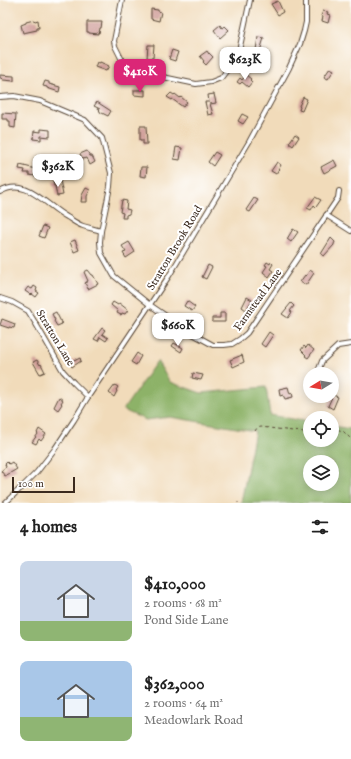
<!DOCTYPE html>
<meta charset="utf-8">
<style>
body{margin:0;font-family:"IM FELL English",serif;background:#f6f6f6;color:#222;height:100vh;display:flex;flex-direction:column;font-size:15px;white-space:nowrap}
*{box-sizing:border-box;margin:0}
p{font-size:13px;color:#767676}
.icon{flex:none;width:22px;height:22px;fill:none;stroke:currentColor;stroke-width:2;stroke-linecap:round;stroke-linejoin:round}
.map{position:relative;height:503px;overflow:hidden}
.sheet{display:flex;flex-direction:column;background:#fff;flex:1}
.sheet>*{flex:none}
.needle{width:26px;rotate:259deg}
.buttons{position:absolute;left:303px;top:367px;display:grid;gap:8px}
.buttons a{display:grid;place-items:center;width:36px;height:36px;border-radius:50%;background:#fff;box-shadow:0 2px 10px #0003;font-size:20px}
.scale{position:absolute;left:12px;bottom:10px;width:63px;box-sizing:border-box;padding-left:4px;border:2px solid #3b2a1e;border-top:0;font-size:11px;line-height:14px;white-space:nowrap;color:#3b2a1e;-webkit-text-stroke:3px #fff;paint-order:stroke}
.price{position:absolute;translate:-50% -34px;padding:0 9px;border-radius:8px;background:#fff;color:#222;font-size:13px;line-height:26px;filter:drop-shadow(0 1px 2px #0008)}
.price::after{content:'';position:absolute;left:50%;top:24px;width:12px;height:9px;margin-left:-6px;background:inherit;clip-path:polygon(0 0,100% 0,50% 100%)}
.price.selected{background:#db2777;color:#fff}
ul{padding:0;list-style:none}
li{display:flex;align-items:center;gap:12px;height:100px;padding:0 20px}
li span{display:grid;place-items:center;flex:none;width:112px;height:80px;border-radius:8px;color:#555}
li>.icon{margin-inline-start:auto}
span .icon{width:48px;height:48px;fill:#fffc;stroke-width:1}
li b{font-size:17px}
h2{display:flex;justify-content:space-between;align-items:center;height:48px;padding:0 20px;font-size:17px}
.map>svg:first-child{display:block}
.forest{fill:#8db268;stroke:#646e43;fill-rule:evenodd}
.building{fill:#cf9c97}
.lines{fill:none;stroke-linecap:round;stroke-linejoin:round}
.minor-casing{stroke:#564535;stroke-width:6}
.path{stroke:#564535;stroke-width:1;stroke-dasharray:3 3;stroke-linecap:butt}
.minor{stroke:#fff;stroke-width:4}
.labels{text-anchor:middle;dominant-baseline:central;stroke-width:4;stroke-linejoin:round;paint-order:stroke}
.street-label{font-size:11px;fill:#3b2a1e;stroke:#fff}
</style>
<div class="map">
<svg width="351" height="503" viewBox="0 0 351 503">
<rect width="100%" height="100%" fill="#fff"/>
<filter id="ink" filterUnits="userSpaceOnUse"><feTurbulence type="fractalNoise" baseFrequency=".025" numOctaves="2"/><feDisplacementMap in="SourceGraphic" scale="8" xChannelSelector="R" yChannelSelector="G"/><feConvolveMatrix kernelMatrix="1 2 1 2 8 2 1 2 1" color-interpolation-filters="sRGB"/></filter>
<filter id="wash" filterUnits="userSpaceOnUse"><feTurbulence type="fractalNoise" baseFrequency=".012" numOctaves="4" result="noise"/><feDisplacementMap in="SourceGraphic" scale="16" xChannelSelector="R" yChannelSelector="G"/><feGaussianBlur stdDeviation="0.9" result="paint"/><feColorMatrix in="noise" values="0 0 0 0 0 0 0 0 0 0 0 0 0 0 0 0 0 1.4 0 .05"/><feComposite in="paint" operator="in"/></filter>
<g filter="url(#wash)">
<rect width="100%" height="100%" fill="#f1dbba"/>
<!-- forest -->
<path class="forest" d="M157,361L170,382L201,393L266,387L270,415L310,422V440H332V426L351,429V503H241L255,431L170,417L146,420L123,410ZM310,462H332V484H310Z"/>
<g id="blocks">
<!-- building -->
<g class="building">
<path d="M278,1L283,12L278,15L271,4Z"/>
<path d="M151,9L158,10V11L161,12L159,21L151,19Z"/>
<path d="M323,11L328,12L327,14L330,15L328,23L322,21L323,17L321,16Z"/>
<path d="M34,20L35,21L38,20L39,28H37V30L23,33L21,25L26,23V22Z"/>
<path d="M87,22H102L101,28H100L99,33L98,32V34L89,33V32H87Z"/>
<path d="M220,25L222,28L225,26L229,30L220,38L214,30Z"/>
<path d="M258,37L264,38L260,51L256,50Z"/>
<path d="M148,45H154L153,58H147Z"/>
<path d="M172,50L178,52L175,61L169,59Z"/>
<path d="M207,51L209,54V53L213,57L206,65L203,62L204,61L200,56Z"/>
<path d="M97,62L100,63V62L109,66L106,71L95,67Z"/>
<path d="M330,68L334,70L328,79L324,77Z"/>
<path d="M0,75L14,76V81L3,80L1,78H0Z"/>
<path d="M246,75L251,79L250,80L252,82L248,87L242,82L240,84L237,82L240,78L242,80Z"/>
<path d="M45,81L49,82V84L60,87L59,92L47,88V87L43,86Z"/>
<path d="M134,90H145V96L134,95Z"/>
<path d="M171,93L174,95L175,94L180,98L181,97L187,102L183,107L172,99V100L167,97Z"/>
<path d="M214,94L216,103L210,104L213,114L208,115L205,102H209L208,95Z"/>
<path d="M303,97L307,99L302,111L299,110L300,107L299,106Z"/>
<path d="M97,102L111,111L108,116L100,112V111L99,110L100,109L94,106Z"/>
<path d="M2,113L16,114L15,128L10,127V121H8V119H2Z"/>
<path d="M242,114L248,117L243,124L238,121Z"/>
<path d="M140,126H146L147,144H143V140H140Z"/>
<path d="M41,129L50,130V137L41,136V140L33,139L34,131L41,132Z"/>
<path d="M295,134L299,137L293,146L289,143Z"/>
<path d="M176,147L182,148L180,160L174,159Z"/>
<path d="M87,151L90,156H92L95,162L90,165L87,158L83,159L80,154Z"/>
<path d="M215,152L220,155L213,166L208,162Z"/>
<path d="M334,160L337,166L324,173L321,167Z"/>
<path d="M277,162L281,165L276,174L271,171Z"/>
<path d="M20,165L36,169L35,176L29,175V173H24L25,170L19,169Z"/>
<path d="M141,167H147L146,177L140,176Z"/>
<path d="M60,180L63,195L57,196L55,186H54L53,181Z"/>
<path d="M86,188L90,190L87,196V202H81L82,195Z"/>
<path d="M315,197L321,200L316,207L314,205L311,210L307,208Z"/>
<path d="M254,198L258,200L250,212L246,210Z"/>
<path d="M122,200L127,201L126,209L130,210L129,214L126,215V218H122L123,213L120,212Z"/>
<path d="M43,226L48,228L44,238L39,236Z"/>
<path d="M293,229L298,232L291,242L287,239Z"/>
<path d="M331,238L335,242L334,244V245L324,256L321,254Z"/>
<path d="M75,240L79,250L74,252L70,242Z"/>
<path d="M129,242L135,252L126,258L123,253L126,252L122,246Z"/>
<path d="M267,262L270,264L271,262L273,264L270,269L273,271L269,277L263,272L267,266L265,265Z"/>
<path d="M208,265L212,267L206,279L202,277Z"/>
<path d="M88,270L92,275H93L98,284L88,289L85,283L88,281L84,272Z"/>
<path d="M310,270L314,273L306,285L300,282L305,275L306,276Z"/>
<path d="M34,286L37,288L36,291L39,293L36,297L32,294L31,295L25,291L28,287L32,289Z"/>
<path d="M247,297L252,300L246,310L242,307Z"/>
<path d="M187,301L195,307L192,311L184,306Z"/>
<path d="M113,302L118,305L119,303L128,310L125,314L122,313L121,315L117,313L118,311L111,305Z"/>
<path d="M291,303L294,306L290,311L292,312L288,318L282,314Z"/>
<path d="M56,312L62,324L57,326L54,321L55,320L52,314Z"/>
<path d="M220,313H225V322H212V318H220Z"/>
<path d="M2,319L15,324L14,328L9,327V328L0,325Z"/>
<path d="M102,328L105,330L102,334L108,338L106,341L100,337L98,341L94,339Z"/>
<path d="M269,332L273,335L265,347L261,344Z"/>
<path d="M174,343L183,348L181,352L172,346Z"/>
<path d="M308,345L314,350L308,358L305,356L306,355L301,350L304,346L306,348Z"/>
<path d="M137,353L141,356L136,365L131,362Z"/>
<path d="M242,355L244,362L233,367L230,360Z"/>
<path d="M80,358L81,361L72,367L69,362L76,359V360Z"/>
<path d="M37,360L40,365L41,364L45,372L40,374L33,362Z"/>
<path d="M193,373L203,375L201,380L192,378Z"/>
<path d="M115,385L118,387L116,390L117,391L114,397L109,393Z"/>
<path d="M288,387L290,394L292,393L293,397L285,399L283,395L280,396L279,389Z"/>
<path d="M333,395L338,397L333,409L328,406Z"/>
<path d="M59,397L63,400L61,403L62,404L58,410L54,407Z"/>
<path d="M39,429L46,434L41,441L39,439L36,444L32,442L38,434L37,433Z"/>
<path d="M7,462L9,464L12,462L17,469L5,476L1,471L6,467L5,464Z"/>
</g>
</g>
</g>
<g filter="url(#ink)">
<use href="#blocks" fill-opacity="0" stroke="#564535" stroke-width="1"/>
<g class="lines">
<defs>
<g id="minor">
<path d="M122,0L114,41L115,46L123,62L135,69L163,77L196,84L211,82L221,78L231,65L239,51L250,0"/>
<path d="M0,97L14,96L40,101L85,120L102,138L111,173L110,187L101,231L100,242L101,253L114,276L150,305L191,333L213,345H224L232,344L240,339L247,333L338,198L339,191"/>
<path d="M0,192C26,176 46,206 67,217C72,220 77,224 83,226C89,228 95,229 101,231"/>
<path d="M326,215L351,231"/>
<path d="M0,298L12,302L28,311L36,324L63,371L74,383L88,397"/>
<path d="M317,374L322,361L338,346L351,344"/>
<path d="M5,503L22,487L37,472L54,450L74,420L88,397L169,276L249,142L289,68L300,44L304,31L306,22V0"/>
</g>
</defs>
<!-- minor casing -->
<use href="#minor" class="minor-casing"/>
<!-- path -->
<g class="path">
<path d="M332,428L343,431L351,439"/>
<path d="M255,431L257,428L261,427L301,432L310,431"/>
<path d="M238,503V502"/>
</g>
<!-- minor -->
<use href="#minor" class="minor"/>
</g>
</g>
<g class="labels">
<!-- street labels -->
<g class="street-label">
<text transform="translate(175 248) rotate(-59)">Stratton Brook Road</text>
<text transform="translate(258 300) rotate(-54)">Farmstead Lane</text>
<text transform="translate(55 338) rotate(59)">Stratton Lane</text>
</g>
</g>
</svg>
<div class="buttons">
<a><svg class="needle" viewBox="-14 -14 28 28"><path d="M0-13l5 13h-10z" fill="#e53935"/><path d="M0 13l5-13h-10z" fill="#767676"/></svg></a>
<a><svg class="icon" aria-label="locate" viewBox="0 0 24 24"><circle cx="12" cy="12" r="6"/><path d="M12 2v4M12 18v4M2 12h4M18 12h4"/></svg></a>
<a><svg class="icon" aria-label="layers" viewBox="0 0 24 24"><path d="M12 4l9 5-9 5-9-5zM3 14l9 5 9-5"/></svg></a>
</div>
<div class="scale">100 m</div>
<b class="price" style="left:245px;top:81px">$623K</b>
<b class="price selected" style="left:140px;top:93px">$410K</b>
<b class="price" style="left:58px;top:188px">$362K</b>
<b class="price" style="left:178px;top:347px">$660K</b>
</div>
<section class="sheet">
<h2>4 homes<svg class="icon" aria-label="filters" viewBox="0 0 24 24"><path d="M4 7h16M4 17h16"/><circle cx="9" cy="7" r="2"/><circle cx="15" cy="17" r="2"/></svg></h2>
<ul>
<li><span style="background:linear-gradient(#c9d6e8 75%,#8fb573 0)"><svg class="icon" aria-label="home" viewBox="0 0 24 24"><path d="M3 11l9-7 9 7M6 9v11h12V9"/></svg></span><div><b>$410,000</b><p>2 rooms · 68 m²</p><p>Pond Side Lane</p></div></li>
<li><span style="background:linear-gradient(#a9c7e8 70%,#8fb573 0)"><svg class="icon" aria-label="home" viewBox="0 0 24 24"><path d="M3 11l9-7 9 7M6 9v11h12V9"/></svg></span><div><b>$362,000</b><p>2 rooms · 64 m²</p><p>Meadowlark Road</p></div></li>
</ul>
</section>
